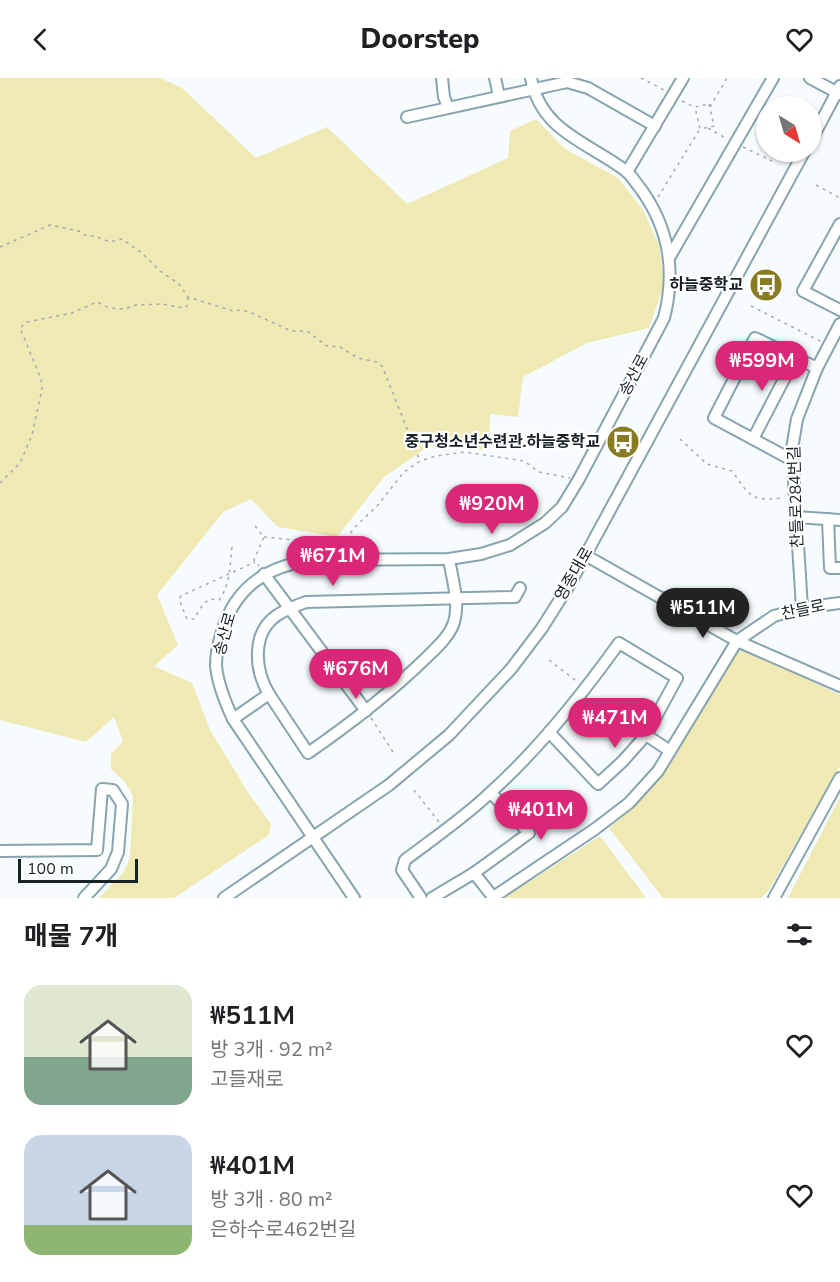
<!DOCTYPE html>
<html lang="ko">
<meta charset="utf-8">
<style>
body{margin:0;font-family:"Nunito Sans","Noto Sans KR",sans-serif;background:#f2f2f2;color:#202124;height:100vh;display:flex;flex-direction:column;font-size:22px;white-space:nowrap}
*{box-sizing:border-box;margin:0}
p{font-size:20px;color:#757577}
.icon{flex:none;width:33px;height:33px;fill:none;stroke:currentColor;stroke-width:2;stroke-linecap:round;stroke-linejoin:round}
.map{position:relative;height:820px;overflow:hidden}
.drawer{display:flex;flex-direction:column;background:#fff;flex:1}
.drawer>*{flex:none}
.needle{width:39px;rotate:143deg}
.controls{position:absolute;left:756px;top:18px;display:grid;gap:12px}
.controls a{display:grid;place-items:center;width:66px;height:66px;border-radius:50%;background:#fff;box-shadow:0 2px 4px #0004;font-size:30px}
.scale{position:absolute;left:18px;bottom:15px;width:120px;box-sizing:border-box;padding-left:6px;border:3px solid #172226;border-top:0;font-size:16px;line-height:21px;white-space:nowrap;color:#172226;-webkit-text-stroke:4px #fff;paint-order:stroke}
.price{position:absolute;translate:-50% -51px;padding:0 14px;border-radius:21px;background:#db2777;color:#fff;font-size:20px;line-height:39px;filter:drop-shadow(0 2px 3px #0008)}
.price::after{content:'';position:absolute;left:50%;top:36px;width:18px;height:14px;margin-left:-9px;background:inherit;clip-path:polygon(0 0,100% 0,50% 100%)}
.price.current{background:#222;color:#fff}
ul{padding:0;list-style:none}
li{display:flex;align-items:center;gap:18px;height:150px;padding:0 24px}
li span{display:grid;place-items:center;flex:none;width:168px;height:120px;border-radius:18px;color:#555}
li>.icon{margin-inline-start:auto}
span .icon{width:72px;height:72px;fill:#fffc;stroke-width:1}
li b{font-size:26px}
h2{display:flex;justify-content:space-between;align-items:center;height:72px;padding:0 24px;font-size:26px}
header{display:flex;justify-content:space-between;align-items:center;height:78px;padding:0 24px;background:#fff;font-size:27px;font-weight:800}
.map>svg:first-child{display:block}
.green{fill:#efe9b4}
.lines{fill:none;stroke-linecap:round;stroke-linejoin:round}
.minor-casing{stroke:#87a4af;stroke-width:14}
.path{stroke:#a3abae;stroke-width:1.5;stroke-dasharray:3 4.5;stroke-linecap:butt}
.minor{stroke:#fff;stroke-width:10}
.labels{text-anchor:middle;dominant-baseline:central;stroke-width:4.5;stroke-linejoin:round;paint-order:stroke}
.poi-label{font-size:16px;font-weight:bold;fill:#172226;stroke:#fff;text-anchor:end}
.street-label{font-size:16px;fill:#172226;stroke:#fff}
</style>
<header><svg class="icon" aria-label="back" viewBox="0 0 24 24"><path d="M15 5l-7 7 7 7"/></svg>Doorstep<svg class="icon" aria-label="heart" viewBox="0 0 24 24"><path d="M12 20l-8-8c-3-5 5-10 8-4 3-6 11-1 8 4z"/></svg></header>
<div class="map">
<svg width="840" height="820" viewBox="0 0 840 820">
<rect width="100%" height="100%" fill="#f6fcfe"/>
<!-- green -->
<g class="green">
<path d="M0,0H160L182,10L256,80L327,49L407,126L508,80L510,53L536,41L565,71L618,100L643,132L659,167L664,207L649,250L587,265L523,299L518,339L490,336L489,372L429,368L384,399L337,459L278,449L251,421L223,434L157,517L178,567L154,588L192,605L210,652L249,716L271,746L269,757L174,820H99L123,795L130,780L133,718L125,704L111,691V676L123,663L114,639L86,664L0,642Z"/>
<path d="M739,568L840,617V688L769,812L761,820H663L609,750L633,730L665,695Z"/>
<path d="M840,719V820H788Z"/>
<path d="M600,758L646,820H504Z"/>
</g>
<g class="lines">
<defs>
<g id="minor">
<path d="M442,0L444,19L448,29"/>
<path d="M495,0L499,18"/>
<path d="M810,0L840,16"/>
<path d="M407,39L567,4L588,10L655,48"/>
<path d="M812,61L840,8"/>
<path d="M627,94L683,0"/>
<path d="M840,146L803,213L840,232"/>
<path d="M669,180L773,0"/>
<path d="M753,361L795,280"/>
<path d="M792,382L714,340L755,260L817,290"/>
<path d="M796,439L840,442"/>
<path d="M828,441L830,490H840"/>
<path d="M585,477L737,563L840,608"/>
<path d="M264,496L366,633"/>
<path d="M802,530L792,371L797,341L817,290L840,246"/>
<path d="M269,616C255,593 251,556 276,538C284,532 295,528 306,524L515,519L520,510"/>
<path d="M233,641L269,616L308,675C350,646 390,615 426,580C436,570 450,558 454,544C460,525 452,500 449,481"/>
<path d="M549,654L598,706L623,683L646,657L670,673"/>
<path d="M491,715L529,755L474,795L493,819"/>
<path d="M0,773L97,772L102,711L113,712L122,726L118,774L111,791L84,820"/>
<path d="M224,820L389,707L449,657L511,591L542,550L571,504L804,74"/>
<path d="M354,820L233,641C225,624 218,607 216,588C216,578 218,567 221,557C234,509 267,487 315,482L449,481L481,476L510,467L545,445L562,429L579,401L664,240C676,194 669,149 640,110C636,105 631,97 626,93C588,64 541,54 531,0"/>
<path d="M421,820L402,792L405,782C434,760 465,739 491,714C540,670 581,618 619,565L677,600L646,657"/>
<path d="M432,820L474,795"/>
<path d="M492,820L595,751L629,725L658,693L737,563L774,538L802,530L840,525"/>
<path d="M774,820L840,700"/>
</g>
</defs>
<!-- minor casing -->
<use href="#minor" class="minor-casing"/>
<!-- path -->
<g class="path">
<path d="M641,0L664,12"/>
<path d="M682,23L694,29"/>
<path d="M709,26L714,48L700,51L695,29Z"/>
<path d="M710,29L727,0"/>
<path d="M708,50L727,61"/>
<path d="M743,69L772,83"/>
<path d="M816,107L840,120"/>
<path d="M658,119L700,51"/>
<path d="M0,169L50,147L79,153L87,158H95L110,164L122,161L142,175L160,193L179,206L188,219L233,233L243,232L252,235L291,253H307L327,268L340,269L358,280L377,284L382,288L420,383"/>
<path d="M751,228L820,263"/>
<path d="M680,361L707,386L732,393C749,416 749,424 782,420"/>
<path d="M0,405L20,385L32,357L42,311L41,301L20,250L27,244L72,235L97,224L109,230L124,231L136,227L162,226L184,230L187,228L188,220"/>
<path d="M255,448L264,459L254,482L259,488"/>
<path d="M264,459L325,465L347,460L354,450L378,427L403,395L420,383L436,378L465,374L524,383L539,394L570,400"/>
<path d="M232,469C230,488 230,507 219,522L210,521L203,526L194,541H187L179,521L181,518L255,484"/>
<path d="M549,582L579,605"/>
<path d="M371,640L393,674"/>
<path d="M414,712L439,744"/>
</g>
<!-- minor -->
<use href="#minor" class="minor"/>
</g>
<!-- icons -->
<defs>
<symbol id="bus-disc" viewBox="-11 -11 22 22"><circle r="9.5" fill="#877c22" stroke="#fff"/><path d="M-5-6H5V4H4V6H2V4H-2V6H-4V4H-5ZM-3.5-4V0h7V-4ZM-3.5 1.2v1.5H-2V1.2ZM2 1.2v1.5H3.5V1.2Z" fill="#fff"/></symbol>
</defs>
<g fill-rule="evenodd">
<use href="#bus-disc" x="747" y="188" width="38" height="38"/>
<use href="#bus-disc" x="604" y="345" width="38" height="38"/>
</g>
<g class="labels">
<!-- poi labels -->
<g class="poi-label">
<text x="743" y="207">하늘중학교</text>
<text x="600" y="364">중구청소년수련관.하늘중학교</text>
</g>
<!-- street labels -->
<g class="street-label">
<text transform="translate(634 297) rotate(-62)">송산로</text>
<text transform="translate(796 419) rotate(-92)">찬들로284번길</text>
<text transform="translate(574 496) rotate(-60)">영종대로</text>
<text transform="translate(803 532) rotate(-12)">찬들로</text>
<text transform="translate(225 556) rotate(-74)">송산로</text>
</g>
</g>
</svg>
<div class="controls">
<a><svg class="needle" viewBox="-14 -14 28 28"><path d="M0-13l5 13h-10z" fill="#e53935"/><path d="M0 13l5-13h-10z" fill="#757577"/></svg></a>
</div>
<div class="scale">100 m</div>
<b class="price" style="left:762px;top:314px">₩599M</b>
<b class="price" style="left:492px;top:457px">₩920M</b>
<b class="price" style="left:333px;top:509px">₩671M</b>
<b class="price current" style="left:703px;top:561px">₩511M</b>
<b class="price" style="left:356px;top:622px">₩676M</b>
<b class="price" style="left:615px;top:671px">₩471M</b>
<b class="price" style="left:541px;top:763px">₩401M</b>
</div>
<section class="drawer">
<h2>매물 7개<svg class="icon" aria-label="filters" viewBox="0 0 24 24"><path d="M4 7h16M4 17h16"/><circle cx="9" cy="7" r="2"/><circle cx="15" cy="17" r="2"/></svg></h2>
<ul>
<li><span style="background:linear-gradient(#dfe7d0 60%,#7fa58c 0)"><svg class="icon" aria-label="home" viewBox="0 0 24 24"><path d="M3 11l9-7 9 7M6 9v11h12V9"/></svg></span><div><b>₩511M</b><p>방 3개 · 92 m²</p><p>고들재로</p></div><svg class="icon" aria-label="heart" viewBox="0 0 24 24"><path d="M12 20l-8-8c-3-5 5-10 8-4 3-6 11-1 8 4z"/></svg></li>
<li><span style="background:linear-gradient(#c9d6e8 75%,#8fb573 0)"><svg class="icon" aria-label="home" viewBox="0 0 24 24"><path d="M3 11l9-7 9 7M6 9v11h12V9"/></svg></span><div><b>₩401M</b><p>방 3개 · 80 m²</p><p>은하수로462번길</p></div><svg class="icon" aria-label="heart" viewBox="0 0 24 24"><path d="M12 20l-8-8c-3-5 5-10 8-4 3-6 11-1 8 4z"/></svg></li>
</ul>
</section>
